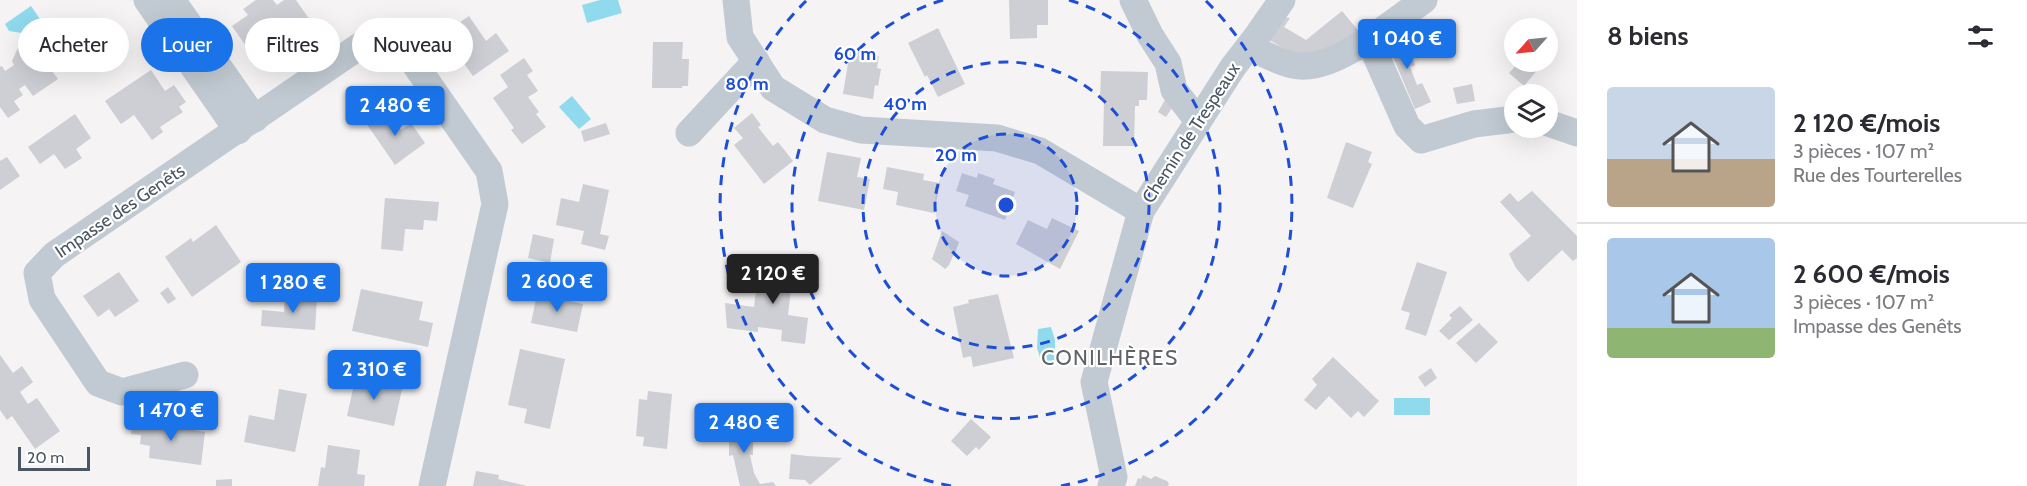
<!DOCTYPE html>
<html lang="fr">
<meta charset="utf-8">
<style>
body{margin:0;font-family:Cabin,sans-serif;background:#f7f7f7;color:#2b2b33;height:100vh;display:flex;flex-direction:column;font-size:22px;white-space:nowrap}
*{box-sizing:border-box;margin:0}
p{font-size:20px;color:#7c7c81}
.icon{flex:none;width:33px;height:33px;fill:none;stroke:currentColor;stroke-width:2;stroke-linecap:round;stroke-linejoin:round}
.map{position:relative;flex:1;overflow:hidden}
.details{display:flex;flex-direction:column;background:#fff;width:450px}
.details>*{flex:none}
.banner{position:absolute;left:18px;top:18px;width:570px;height:54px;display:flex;gap:12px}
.needle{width:39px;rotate:243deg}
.buttons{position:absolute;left:1504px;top:18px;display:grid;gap:12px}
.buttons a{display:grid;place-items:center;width:54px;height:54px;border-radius:50%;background:#fff;box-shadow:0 6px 24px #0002;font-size:30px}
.scale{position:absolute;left:18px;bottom:15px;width:72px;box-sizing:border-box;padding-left:6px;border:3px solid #4a5661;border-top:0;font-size:16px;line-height:21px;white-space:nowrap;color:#4a5661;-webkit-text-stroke:4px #fff;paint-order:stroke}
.price{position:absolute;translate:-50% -51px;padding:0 14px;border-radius:6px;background:#1a73e8;color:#fff;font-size:20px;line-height:39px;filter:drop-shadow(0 2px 3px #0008)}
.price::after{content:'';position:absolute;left:50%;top:36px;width:18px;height:14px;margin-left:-9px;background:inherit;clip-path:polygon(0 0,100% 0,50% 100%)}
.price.on{background:#222;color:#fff}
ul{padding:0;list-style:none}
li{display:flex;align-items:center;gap:18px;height:150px;padding:0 30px}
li+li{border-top:2px solid #e1e1e2}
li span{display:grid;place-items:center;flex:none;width:168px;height:120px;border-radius:6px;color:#555}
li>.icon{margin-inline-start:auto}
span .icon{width:72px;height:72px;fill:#fffc;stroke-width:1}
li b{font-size:26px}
h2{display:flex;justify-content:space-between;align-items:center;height:72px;padding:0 30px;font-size:26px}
.pill{padding:0 21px;border-radius:27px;background:#fff;box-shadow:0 6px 24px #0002;font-size:21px;line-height:54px}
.pill.on{background:#1a73e8;color:#fff}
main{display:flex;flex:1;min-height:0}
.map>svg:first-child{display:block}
.water{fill:#90daee}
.building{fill:#cdcfd5}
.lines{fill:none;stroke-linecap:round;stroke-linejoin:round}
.minor{stroke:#c1cad2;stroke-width:27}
.ring{fill:none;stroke:#1d4ed8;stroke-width:3;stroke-dasharray:10 8}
.labels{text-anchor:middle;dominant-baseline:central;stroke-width:4.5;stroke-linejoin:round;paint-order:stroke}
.street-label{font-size:18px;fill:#4a5661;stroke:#fff}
.quarter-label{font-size:21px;letter-spacing:1.5px;fill:#5f6368;stroke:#fff}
.centre{fill:#1d4ed8;stroke:#fff;stroke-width:3}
.ring-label{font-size:18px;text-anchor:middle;font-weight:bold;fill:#1d4ed8;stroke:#fff;stroke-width:4.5;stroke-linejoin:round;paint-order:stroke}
</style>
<main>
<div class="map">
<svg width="1577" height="486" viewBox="0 0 1577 486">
<rect width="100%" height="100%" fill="#f5f3f3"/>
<!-- water -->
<g class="water">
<path d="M600,0H618L622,13L587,23L582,5Z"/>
<path d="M31,6L46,28L35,35L9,31L5,24Z"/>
<path d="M572,96L591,119L579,129L559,107Z"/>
<path d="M1051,327L1055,340V363L1042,364L1037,348L1038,329Z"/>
<rect x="1394" y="398" width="36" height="17"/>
</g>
<!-- building -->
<g class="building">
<path d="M256,0H273L277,5L284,0H296L310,20L285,37L283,33L268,44L264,38L248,49L232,26L248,15L243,9Z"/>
<path d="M1009,0H1048V25H1037V38L1010,39Z"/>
<path d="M1342,11L1362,35L1302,59L1269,40L1283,17L1290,18L1284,27L1306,40Z"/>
<path d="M469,16L486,41L496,33L509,51L473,76L443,34Z"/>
<path d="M938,28L965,84L938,97L927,75L925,77L908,43Z"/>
<path d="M1400,31L1415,65L1410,67L1417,85L1422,83L1431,102L1415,109L1385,38Z"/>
<path d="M653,42H683L682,59H689L688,86H682V88H652Z"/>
<path d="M18,48L29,52L46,63L58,79L33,96L25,85L19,89L23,95L14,101L20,110L8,118L0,107V67L2,66L5,71L14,65L12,61Z"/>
<path d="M850,51L879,56L877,68L881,69L878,86L875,85L873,99L843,94Z"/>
<path d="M524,58L533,71L527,75L538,91L528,97L539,112L536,114L546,127L522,144L511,130L514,128L493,98L508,87L500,75Z"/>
<path d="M1519,62H1544L1524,86L1509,73Z"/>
<path d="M151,70L165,91L174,85L186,102L179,107L183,112L160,127L163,132L152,140L134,115L121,124L105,101Z"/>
<path d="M1101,71L1148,72L1147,100H1139V106H1135L1134,146H1103L1104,100H1100Z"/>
<path d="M1472,84L1475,101L1457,104L1453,88Z"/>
<path d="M1165,100L1174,105L1166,117L1158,112Z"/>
<path d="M386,108L401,130L411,123L425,143L395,165L366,123Z"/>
<path d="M752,113L761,125L758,127L773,146L778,142L793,161L764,184L734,145L743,138L734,128Z"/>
<path d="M75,114L91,138L76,149L82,158L65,169L54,154L40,164L28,147Z"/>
<path d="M606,123L610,134L584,142L581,131Z"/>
<path d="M1346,142L1372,152L1368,162L1372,164L1353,208L1327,198Z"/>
<path d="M827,152L861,158L857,177L870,179L864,210L818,201Z"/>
<path d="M7,157L20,176L0,190V161Z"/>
<path d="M887,167L924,174L923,180L940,183L934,213L896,205L898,192L883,189Z"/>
<path d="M962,173L977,178L978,173L995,179L993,184L1015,192L1005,220L965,206L969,195L956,191Z"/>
<path d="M583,184L609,190L600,234L609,236L605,250L581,244L584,231L556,225L561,198L579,202Z"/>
<path d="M1532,191L1577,236V258L1573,261L1562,250L1528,282L1516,268L1509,254L1531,236L1500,202L1510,193L1518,202Z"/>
<path d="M385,198L439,202L437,221L424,220L423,230L405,229L403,251L381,249Z"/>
<path d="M1052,218L1079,231L1060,269L1016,244L1028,220L1047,229Z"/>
<path d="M216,225L241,262L192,297L165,257L191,238L193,242Z"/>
<path d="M942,231L959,242L954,256H953L949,265L945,269L932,259Z"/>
<path d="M533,234L554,239L550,263L528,258Z"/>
<path d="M1417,262L1447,272L1426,336L1405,329L1410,313L1401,310Z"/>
<path d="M759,267L814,273L812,291L791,288L788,315L808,318L805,344L781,341L782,330L758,327V332L727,328L725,303L754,307Z"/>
<path d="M119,272L139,301L115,317L109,309L98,317L83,296Z"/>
<path d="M168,287L176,299L168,304L160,293Z"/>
<path d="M361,289L423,302L419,320L433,323L428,347L352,331Z"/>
<path d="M537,294L583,304L577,332L531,323Z"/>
<path d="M998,294L1014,358L973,367L971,356L963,358L953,307L969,303L968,300Z"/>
<path d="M285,296L317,298L315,330L261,326L262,310L284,312Z"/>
<path d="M1460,306L1473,320L1449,340L1439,331L1452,318L1449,315Z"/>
<path d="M1479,323L1498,342L1476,363L1456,343Z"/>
<path d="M520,349L565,359L550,429L524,423L527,409L508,405Z"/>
<path d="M0,355L13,373L22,366L33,382L20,392L28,404L37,398L60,431L35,449L12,416L7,420L0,410Z"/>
<path d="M1333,357L1379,401L1364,417L1358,411L1351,418L1329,396L1316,410L1304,400L1317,385L1312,379Z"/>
<path d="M1431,368L1437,378L1425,387L1418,377Z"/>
<path d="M356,375L378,379L377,384L402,389L394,426L347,416Z"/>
<path d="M279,389L307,394L295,452L244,442L249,415L274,420Z"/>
<path d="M648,391L672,394L667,449L643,446L644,437L636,436L639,399L647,400Z"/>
<path d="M133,419L181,426V428L205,432L201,465L149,458L150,446L140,444L141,435L131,434Z"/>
<path d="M971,419L991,437L979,450L976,447L967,456L951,441Z"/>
<path d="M729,423H750L753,425V455H750L754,473L760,484L773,482L776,486H740L733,455L729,456Z"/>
<path d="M328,445L360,450L357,474L365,475L364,486H318L321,467L325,468Z"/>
<path d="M791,454L807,456L842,458L810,485L805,480L789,479Z"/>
<path d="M476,471L499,475L498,479L527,486H473Z"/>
<path d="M1143,475L1151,479L1155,476L1167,481L1169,484L1168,486H1135L1138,478L1141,479Z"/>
<path d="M232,479V486H216V480Z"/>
</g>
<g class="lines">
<!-- minor -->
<g class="minor">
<path d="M147,0L238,131"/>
<path d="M172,0L255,119"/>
<path d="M736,0L740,37L773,88L825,120L861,130L997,138L1040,151L1141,211"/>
<path d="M1133,0L1150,35L1168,63L1174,90L1198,121"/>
<path d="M1424,0L1369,40L1407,126L1421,140L1474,124L1515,119"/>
<path d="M1249,47C1263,53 1278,62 1293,65C1320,71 1347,52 1369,40"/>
<path d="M1548,123L1577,133"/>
<path d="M689,133L756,61"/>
<path d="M185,375L122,392L98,383L42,299L37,273L54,255L370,39L387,36L405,50L489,171L495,204L432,486"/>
<path d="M1111,486L1114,477L1094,382L1141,211L1233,67L1257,36L1282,0"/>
</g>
</g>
<!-- distance rings -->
<circle cx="1006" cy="205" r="71" fill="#1d4ed8" fill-opacity=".12"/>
<g class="ring">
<circle cx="1006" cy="205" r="71"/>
<circle cx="1006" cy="205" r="143"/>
<path d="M1069 0A214 214 0 1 1 943 0"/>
<path d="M951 486A286 286 0 0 1 806 1M1206 1A286 286 0 0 1 1061 486"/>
</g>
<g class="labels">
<!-- street labels -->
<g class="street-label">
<text transform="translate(1191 133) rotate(-57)">Chemin de Trespeaux</text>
<text transform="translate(120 211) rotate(-34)">Impasse des Genêts</text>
</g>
<!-- quarter labels -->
<g class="quarter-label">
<text x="1110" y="357">CONILHÈRES</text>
</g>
</g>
<circle cx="1006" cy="205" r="9" class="centre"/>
<g class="ring-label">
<text x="855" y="60">60 m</text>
<text x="747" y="90">80 m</text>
<text x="905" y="110">40 m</text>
<text x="956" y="161">20 m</text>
</g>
</svg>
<div class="buttons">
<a><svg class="needle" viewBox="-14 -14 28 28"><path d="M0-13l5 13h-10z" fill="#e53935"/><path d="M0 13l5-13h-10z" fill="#7c7c81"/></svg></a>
<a><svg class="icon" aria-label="layers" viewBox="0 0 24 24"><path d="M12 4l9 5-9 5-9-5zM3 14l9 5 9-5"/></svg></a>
</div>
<div class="scale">20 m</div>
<b class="price" style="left:1407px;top:70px">1 040 €</b>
<b class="price" style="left:395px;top:137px">2 480 €</b>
<b class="price on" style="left:773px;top:305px">2 120 €</b>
<b class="price" style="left:557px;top:313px">2 600 €</b>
<b class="price" style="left:293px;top:314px">1 280 €</b>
<b class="price" style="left:374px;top:401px">2 310 €</b>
<b class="price" style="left:171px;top:442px">1 470 €</b>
<b class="price" style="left:744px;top:454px">2 480 €</b>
<div class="banner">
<a class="pill">Acheter</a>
<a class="pill on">Louer</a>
<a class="pill">Filtres</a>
<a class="pill">Nouveau</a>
</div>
</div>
<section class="details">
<h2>8 biens<svg class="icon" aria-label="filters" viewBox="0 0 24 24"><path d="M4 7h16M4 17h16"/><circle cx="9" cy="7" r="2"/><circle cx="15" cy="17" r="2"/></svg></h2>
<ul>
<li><span style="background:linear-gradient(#c9d6e8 60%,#b9a48a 0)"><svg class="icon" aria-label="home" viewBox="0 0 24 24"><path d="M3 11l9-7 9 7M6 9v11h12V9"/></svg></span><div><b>2 120 €/mois</b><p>3 pièces · 107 m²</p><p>Rue des Tourterelles</p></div></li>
<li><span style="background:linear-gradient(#a9c7e8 75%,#8fb573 0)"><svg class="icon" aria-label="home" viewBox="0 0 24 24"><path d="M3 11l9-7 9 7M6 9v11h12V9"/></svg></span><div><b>2 600 €/mois</b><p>3 pièces · 107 m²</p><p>Impasse des Genêts</p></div></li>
</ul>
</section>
</main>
